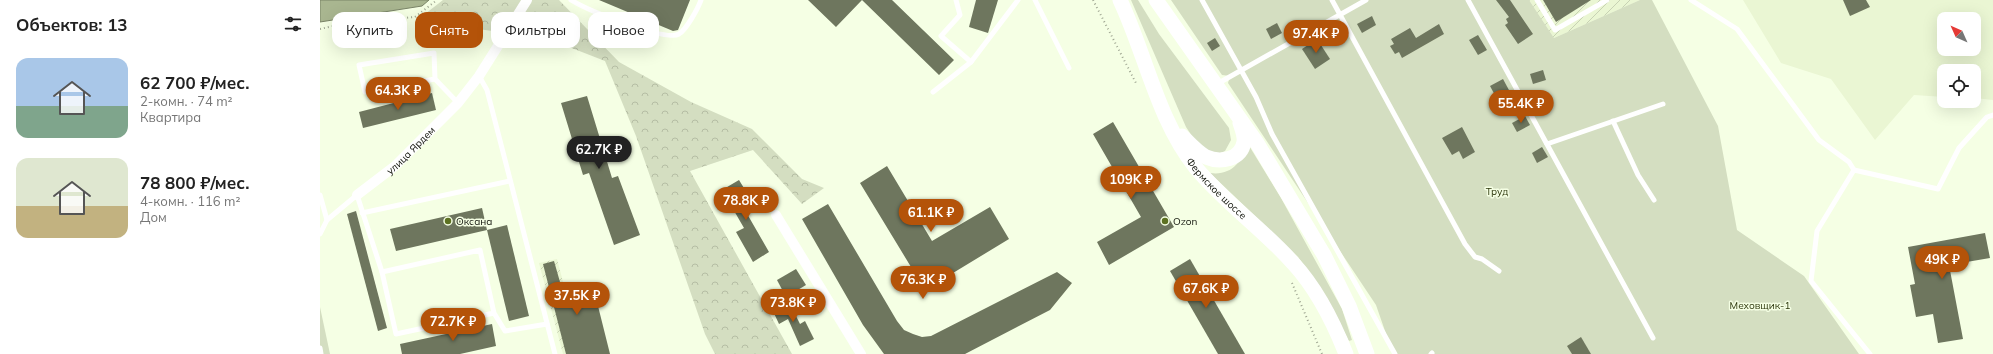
<!DOCTYPE html>
<html lang="ru">
<meta charset="utf-8">
<style>
body{margin:0;font-family:Mulish,sans-serif;background:#f6f6f6;color:#222;height:100vh;display:flex;flex-direction:column;font-size:15px;white-space:nowrap}
*{box-sizing:border-box;margin:0}
p{font-size:13px;color:#767676}
.icon{flex:none;width:22px;height:22px;fill:none;stroke:currentColor;stroke-width:2;stroke-linecap:round;stroke-linejoin:round}
.map{position:relative;flex:1;overflow:hidden}
.sheet{display:flex;flex-direction:column;background:#fff;width:320px}
.sheet>*{flex:none}
.hud{position:absolute;left:12px;top:12px;width:380px;height:36px;display:flex;gap:8px}
.needle{width:26px;rotate:315deg}
.controls{position:absolute;left:1617px;top:12px;display:grid;gap:8px}
.controls a{display:grid;place-items:center;width:44px;height:44px;border-radius:8px;background:#fff;box-shadow:0 4px 16px #0002;font-size:20px}
.price{position:absolute;translate:-50% -34px;padding:0 9px;border-radius:14px;background:#b45309;color:#fff;font-size:13px;line-height:26px;filter:drop-shadow(0 1px 2px #0008)}
.price::after{content:'';position:absolute;left:50%;top:24px;width:12px;height:9px;margin-left:-6px;background:inherit;clip-path:polygon(0 0,100% 0,50% 100%)}
.price.on{background:#222;color:#fff}
ul{padding:0;list-style:none}
li{display:flex;align-items:center;gap:12px;height:100px;padding:0 16px}
li span{display:grid;place-items:center;flex:none;width:112px;height:80px;border-radius:12px;color:#555}
li>.icon{margin-inline-start:auto}
span .icon{width:48px;height:48px;fill:#fffc;stroke-width:1}
li b{font-size:17px}
h2{display:flex;justify-content:space-between;align-items:center;height:48px;padding:0 16px;font-size:17px}
.tag{padding:0 14px;border-radius:12px;background:#fff;box-shadow:0 4px 16px #0002;font-size:14px;line-height:36px}
.tag.on{background:#b45309;color:#fff}
main{display:flex;flex:1;min-height:0}
.map>svg:first-child{display:block}
.built{fill:#eaf6d3;fill-rule:evenodd}
.industrial{fill:url(#industrial-furrows)}
.green{fill:#d4dec1}
.forest{fill:url(#forest-crowns)}
.water{fill:#a9b690;stroke:#7a8467}
.building{fill:#6e765e}
.lines{fill:none;stroke-linecap:round;stroke-linejoin:round}
.path{stroke:#9fa692;stroke-width:2;stroke-dasharray:1 3;stroke-linecap:butt}
.lane{stroke:#fff;stroke-width:5}
.street{stroke:#fff;stroke-width:10}
.secondary{stroke:#fff;stroke-width:15}
.poi-dot{fill:#5c7121;stroke:#f5ffe4;stroke-width:1.5}
.labels{text-anchor:middle;dominant-baseline:central;stroke-width:3;stroke-linejoin:round;paint-order:stroke}
.street-label{font-size:10px;fill:#0e1108;stroke:#f5ffe4}
.park-label{font-size:10px;fill:#2c370b;stroke:#f5ffe4}
.poi-label{font-size:10px;fill:#0e1108;stroke:#f5ffe4;text-anchor:start}
</style>
<main>
<section class="sheet">
<h2>Объектов: 13<svg class="icon" aria-label="filters" viewBox="0 0 24 24"><path d="M4 7h16M4 17h16"/><circle cx="9" cy="7" r="2"/><circle cx="15" cy="17" r="2"/></svg></h2>
<ul>
<li><span style="background:linear-gradient(#a9c7e8 60%,#7fa58c 0)"><svg class="icon" aria-label="home" viewBox="0 0 24 24"><path d="M3 11l9-7 9 7M6 9v11h12V9"/></svg></span><div><b>62 700 ₽/мес.</b><p>2-комн. · 74 m²</p><p>Квартира</p></div></li>
<li><span style="background:linear-gradient(#dfe7d0 60%,#c2b280 0)"><svg class="icon" aria-label="home" viewBox="0 0 24 24"><path d="M3 11l9-7 9 7M6 9v11h12V9"/></svg></span><div><b>78 800 ₽/мес.</b><p>4-комн. · 116 m²</p><p>Дом</p></div></li>
</ul>
</section>
<div class="map">
<svg width="1673" height="354" viewBox="0 0 1673 354">
<defs>
<pattern id="industrial-furrows" width="10" height="10" patternUnits="userSpaceOnUse"><rect width="10" height="10" fill="#eaf6d3"/><path d="M-1 1l2-2M0 10L10 0M9 11l2-2" fill="none" stroke="#c8d2b4"/></pattern>
<pattern id="forest-crowns" width="20" height="18" patternUnits="userSpaceOnUse"><rect width="20" height="18" fill="#d4dec1"/><path d="M2 6a3 3 0 1 1 6 0M12 15a3 3 0 1 1 6 0" fill="none" stroke="#b5bda4"/></pattern>
</defs>
<rect width="100%" height="100%" fill="#f5ffe4"/>
<!-- built -->
<path class="built" d="M1423,0H1673V100L1654,98V71H1624V97L1594,95L1555,140L1511,79L1461,63ZM1624,19H1654V49H1624Z"/>
<!-- industrial -->
<g class="industrial">
<path d="M1209,0H1320L1234,38Z"/>
<path d="M237,259L262,354H243L219,263Z"/>
</g>
<!-- green -->
<g class="green">
<path d="M811,0H818L839,34L909,128L911,140L905,151L896,155L878,145L866,127Z"/>
<path d="M851,0H1209L1234,38L1320,0H1332L1398,126L1417,230L1484,276L1539,354H1073L1056,305L908,83L910,76L902,75Z"/>
<path d="M928,144L961,198L1022,309L1032,340L1029,341L1000,287L978,257L890,173C911,176 922,162 928,144Z"/>
<path d="M0,307L10,354H0Z"/>
</g>
<!-- forest -->
<path class="forest" d="M123,0H239L299,62L371,102L432,129L482,179L504,188L482,204L433,150L370,171L472,354H395L385,334L316,136L285,61L226,38L96,21Z"/>
<!-- water -->
<path class="water" d="M0,0H109L102,6L0,22Z"/>
<!-- building -->
<g class="building">
<path d="M279,0H370L358,30L353,31Z"/>
<path d="M488,0H572L634,60L619,75L542,0L516,27Z"/>
<path d="M656,0H678L668,33L649,27Z"/>
<path d="M1176,0H1190L1213,34L1198,44L1185,25L1188,23L1186,19L1189,17Z"/>
<path d="M1223,0H1271L1236,22Z"/>
<path d="M1523,0H1546L1550,7L1530,16Z"/>
<path d="M1052,16L1056,25L1042,33L1037,24Z"/>
<path d="M957,23L962,33L951,39L946,29Z"/>
<path d="M1119,24L1124,34L1082,58L1079,52L1075,54L1070,46L1074,44L1071,39L1090,28L1096,38Z"/>
<path d="M1158,35L1167,50L1158,55L1149,40Z"/>
<path d="M895,38L900,46L892,51L887,43Z"/>
<path d="M997,39L1010,59L995,69L982,49Z"/>
<path d="M1223,70L1226,80L1213,84L1210,74Z"/>
<path d="M1183,79L1190,92L1177,99L1170,86Z"/>
<path d="M112,93L116,110L43,128L39,112Z"/>
<path d="M267,96L292,178L298,176L320,235L294,245L269,173L263,175L241,103Z"/>
<path d="M1205,116L1210,125L1197,132L1192,123Z"/>
<path d="M793,122L854,227L789,265L777,242L821,217L773,134Z"/>
<path d="M1142,127L1155,152L1143,159L1139,151L1132,155L1122,138Z"/>
<path d="M1222,147L1228,157L1217,163L1212,153Z"/>
<path d="M567,166L612,241L670,207L689,239L605,290L540,183Z"/>
<path d="M419,180L435,206L426,212L449,252L433,262L416,232L424,228L402,190Z"/>
<path d="M508,204L577,321L584,330L593,334L602,337L611,336L737,272L752,283L730,310L645,354H564L543,325L482,219Z"/>
<path d="M162,208L167,230L76,251L70,229Z"/>
<path d="M36,211L67,328L58,331L27,214Z"/>
<path d="M187,225L209,316L189,321L167,230Z"/>
<path d="M1665,233L1670,258L1629,265L1643,339L1618,343L1613,314L1596,317L1590,285L1595,284L1588,247Z"/>
<path d="M870,259L925,354H898L850,271Z"/>
<path d="M234,261L242,289L272,282L290,354H246L223,264Z"/>
<path d="M476,269L486,285L466,297L457,280Z"/>
<path d="M468,300L480,324L485,321L494,339L480,346L468,319L459,324L452,309Z"/>
<path d="M172,324L176,346L140,354H82L80,344Z"/>
<path d="M1261,337L1271,354H1252L1247,346Z"/>
</g>
<g class="lines">
<!-- path -->
<g class="path">
<path d="M773,0L817,85"/>
<path d="M0,29L27,23L95,17L117,0"/>
<path d="M972,283L1002,354"/>
</g>
<!-- lane -->
<g class="lane">
<path d="M251,0C267,10 345,42 359,34C367,29 378,8 381,0"/>
<path d="M636,0L640,15L621,36L651,62"/>
<path d="M715,0L749,68"/>
<path d="M882,0L936,97L952,134L1075,354"/>
<path d="M1012,0L1145,244L1155,257L1162,259L1179,271"/>
<path d="M1148,0L1333,338"/>
<path d="M1217,0L1235,30L1287,0"/>
<path d="M1371,0L1417,29L1499,140L1529,162L1534,170"/>
<path d="M159,76L167,90L235,354"/>
<path d="M115,79L45,92L39,65L114,53L115,79L138,103"/>
<path d="M897,84L1046,0"/>
<path d="M613,92L651,62L698,0"/>
<path d="M1293,121L1318,175L1334,200"/>
<path d="M1227,144L1343,104"/>
<path d="M0,195L7,220"/>
<path d="M42,213L190,181"/>
<path d="M0,234L7,220L37,195L62,272"/>
<path d="M174,313L76,334L62,272L160,250L174,313L185,331L227,324"/>
<path d="M0,348L1,354"/>
<path d="M1111,354L1112,353"/>
<path d="M1550,354L1491,281L1497,231L1534,170L1618,189L1639,148L1667,117L1673,115"/>
</g>
<!-- street -->
<g class="street">
<path id="s1" d="M37,195L75,166L138,103L159,76L207,0"/>
<path d="M456,215L541,354"/>
</g>
<!-- secondary -->
<g class="secondary">
<path id="s2" d="M800,0C826,55 837,119 876,168C905,203 943,229 973,263C997,289 1013,321 1026,354"/>
<path d="M836,0L937,143L1004,255L1029,306L1047,354"/>
<path d="M862,136C869,143 877,152 886,157C900,163 921,160 924,142C925,136 922,129 920,123"/>
</g>
</g>
<!-- markers -->
<g class="poi-dot">
<circle cx="128" cy="221" r="4"/>
<circle cx="845" cy="221" r="4"/>
</g>
<g class="labels">
<!-- street labels -->
<g class="street-label">
<text stroke="none"><textPath href="#s1" startOffset="70">улица Ярдем</textPath></text>
<text stroke="none"><textPath href="#s2" startOffset="214">Фермское шоссе</textPath></text>
</g>
<!-- park labels -->
<g class="park-label">
<text x="1177" y="191">Труд</text>
<text x="1440" y="305">Меховщик-1</text>
</g>
<!-- poi labels -->
<g class="poi-label">
<text x="136" y="221">Оксана</text>
<text x="853" y="221">Ozon</text>
</g>
</g>
</svg>
<div class="controls">
<a><svg class="needle" viewBox="-14 -14 28 28"><path d="M0-13l5 13h-10z" fill="#e53935"/><path d="M0 13l5-13h-10z" fill="#767676"/></svg></a>
<a><svg class="icon" aria-label="locate" viewBox="0 0 24 24"><circle cx="12" cy="12" r="6"/><path d="M12 2v4M12 18v4M2 12h4M18 12h4"/></svg></a>
</div>
<b class="price" style="left:996px;top:54px">97.4K ₽</b>
<b class="price" style="left:78px;top:111px">64.3K ₽</b>
<b class="price" style="left:1201px;top:124px">55.4K ₽</b>
<b class="price on" style="left:279px;top:170px">62.7K ₽</b>
<b class="price" style="left:811px;top:200px">109K ₽</b>
<b class="price" style="left:426px;top:221px">78.8K ₽</b>
<b class="price" style="left:611px;top:233px">61.1K ₽</b>
<b class="price" style="left:1622px;top:280px">49K ₽</b>
<b class="price" style="left:603px;top:300px">76.3K ₽</b>
<b class="price" style="left:886px;top:309px">67.6K ₽</b>
<b class="price" style="left:257px;top:316px">37.5K ₽</b>
<b class="price" style="left:473px;top:323px">73.8K ₽</b>
<b class="price" style="left:133px;top:342px">72.7K ₽</b>
<div class="hud">
<a class="tag">Купить</a>
<a class="tag on">Снять</a>
<a class="tag">Фильтры</a>
<a class="tag">Новое</a>
</div>
</div>
</main>
